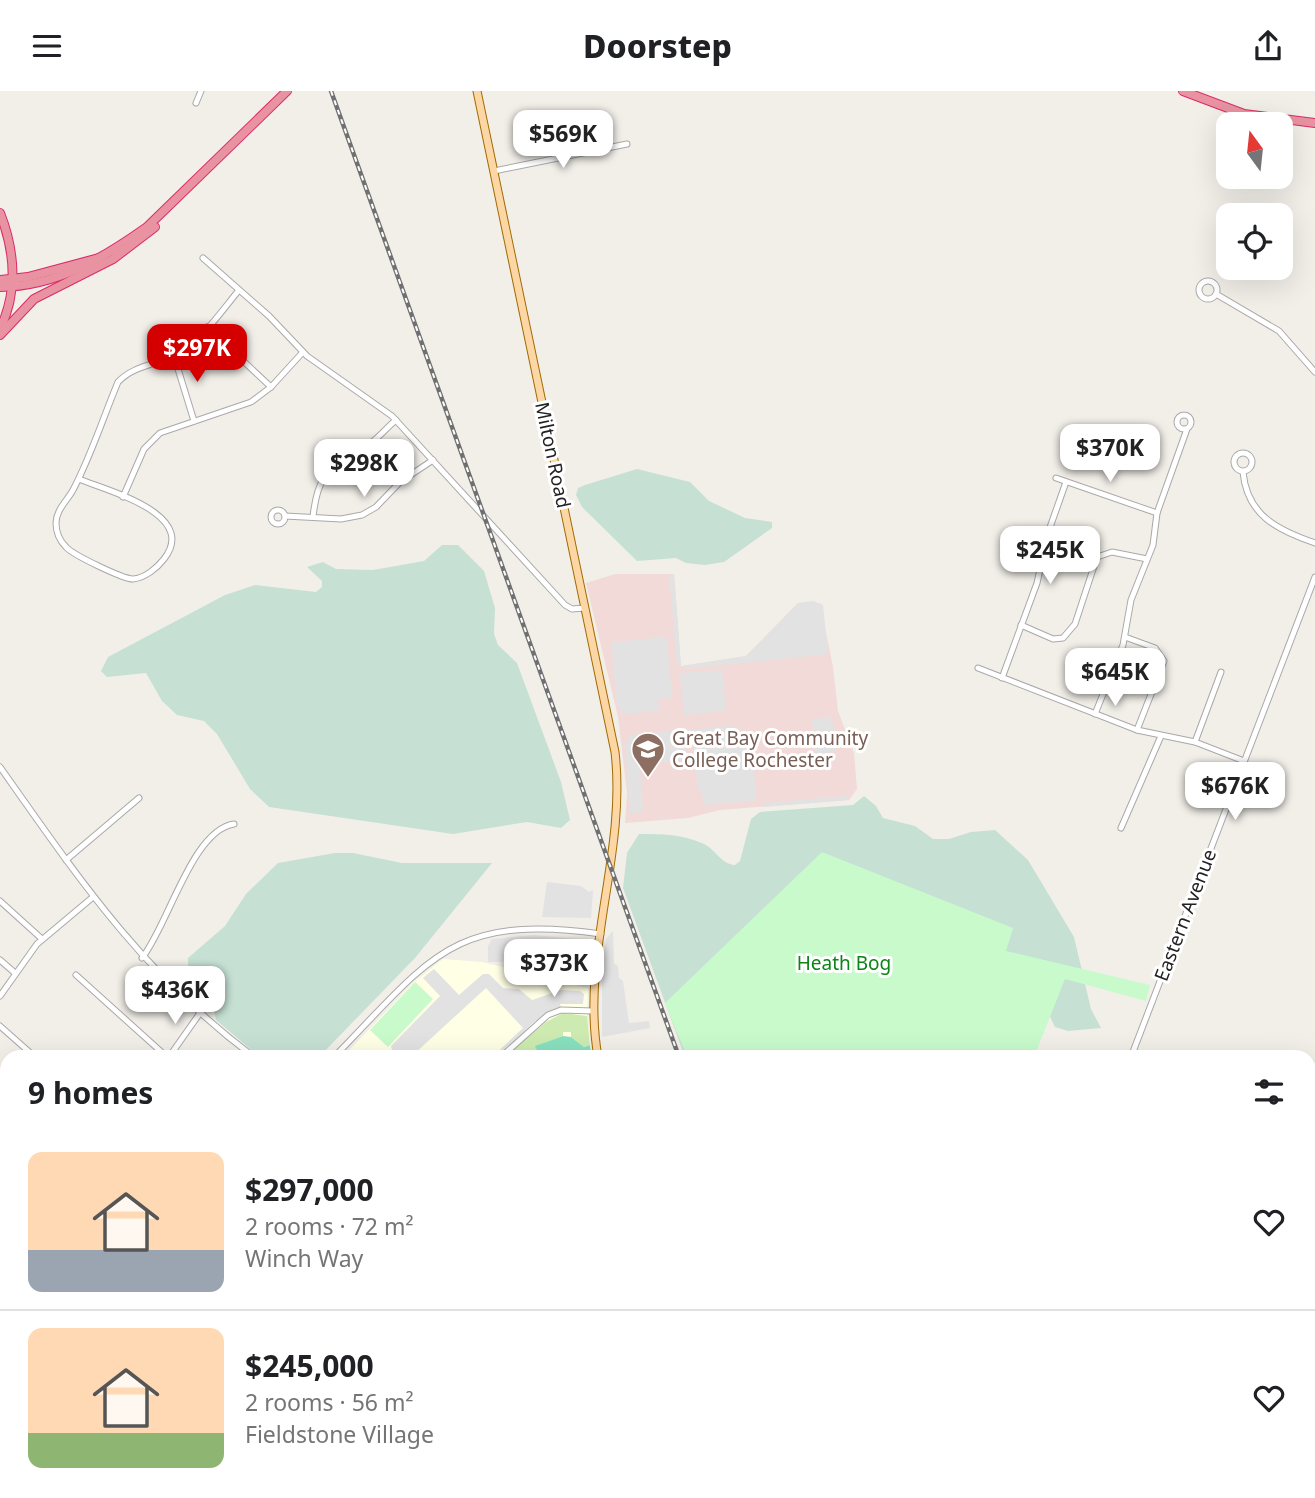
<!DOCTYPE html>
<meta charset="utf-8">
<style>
body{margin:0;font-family:"Noto Sans",sans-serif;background:#f6f6f6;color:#202124;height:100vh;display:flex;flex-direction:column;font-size:26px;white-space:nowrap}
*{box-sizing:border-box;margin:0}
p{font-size:23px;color:#757577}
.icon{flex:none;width:38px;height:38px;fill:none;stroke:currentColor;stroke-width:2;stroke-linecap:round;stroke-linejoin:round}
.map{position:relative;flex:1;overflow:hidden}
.drawer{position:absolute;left:0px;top:959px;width:1316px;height:448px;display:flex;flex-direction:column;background:#fff;border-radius:21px 21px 0 0;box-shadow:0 7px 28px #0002}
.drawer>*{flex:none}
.needle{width:46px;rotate:345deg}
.controls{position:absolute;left:1216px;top:21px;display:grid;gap:14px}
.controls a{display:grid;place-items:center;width:77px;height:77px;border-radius:14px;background:#fff;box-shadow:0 7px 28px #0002;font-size:35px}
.price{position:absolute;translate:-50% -60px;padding:0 16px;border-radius:14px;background:#fff;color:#222;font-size:23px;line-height:46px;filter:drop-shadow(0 2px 4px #0008)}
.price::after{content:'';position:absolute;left:50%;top:42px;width:21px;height:16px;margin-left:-10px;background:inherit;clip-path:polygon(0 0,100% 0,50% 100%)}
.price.on{background:#d40000;color:#fff}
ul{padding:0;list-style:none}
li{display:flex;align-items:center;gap:21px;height:175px;padding:0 28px}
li+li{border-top:2px solid #e0e0e0}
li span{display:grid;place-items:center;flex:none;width:196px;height:140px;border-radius:14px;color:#555}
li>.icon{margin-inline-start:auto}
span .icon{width:84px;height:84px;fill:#fffc;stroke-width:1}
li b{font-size:30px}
h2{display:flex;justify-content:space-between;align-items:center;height:84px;padding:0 28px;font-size:30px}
header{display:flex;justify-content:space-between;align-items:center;height:91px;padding:0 28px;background:#fff;font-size:32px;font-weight:800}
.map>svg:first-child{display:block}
.commercial{fill:#f2dad9}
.education{fill:#ffffe5}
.grass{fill:#cdebb0}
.wetland{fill:#c6e0d4}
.park{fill:#c8facc}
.pitch{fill:#88e0be}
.parking{fill:#e2e2e2}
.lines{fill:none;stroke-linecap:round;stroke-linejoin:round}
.minor-casing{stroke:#a9a9a9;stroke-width:7}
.major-casing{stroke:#a06b00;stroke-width:9}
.highway-casing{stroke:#dc2a67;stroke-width:10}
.minor{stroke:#fff;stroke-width:5}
.major{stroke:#fcd6a4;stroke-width:7}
.highway{stroke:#e892a2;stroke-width:8}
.rail-casing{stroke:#707070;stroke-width:4.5}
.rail{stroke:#fff;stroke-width:2;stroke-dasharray:5;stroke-linecap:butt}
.labels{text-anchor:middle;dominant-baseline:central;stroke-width:6;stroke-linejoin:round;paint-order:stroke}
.street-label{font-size:19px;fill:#222;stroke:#fff}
.education-label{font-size:19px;fill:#785e54;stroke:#fff;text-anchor:start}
.park-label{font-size:19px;fill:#0c8416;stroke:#fff}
</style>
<header><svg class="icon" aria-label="menu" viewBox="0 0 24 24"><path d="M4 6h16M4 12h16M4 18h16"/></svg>Doorstep<svg class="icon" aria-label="share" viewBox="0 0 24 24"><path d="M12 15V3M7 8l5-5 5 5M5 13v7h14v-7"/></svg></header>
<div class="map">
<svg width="1315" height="1407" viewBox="0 0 1315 1407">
<rect width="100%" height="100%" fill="#f2efe9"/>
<!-- commercial -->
<path class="commercial" d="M615,483H674L681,575L746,565L798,512H820L833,576L838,620L854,662L857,698L849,709L720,719L688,727L625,732L627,702L618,626L586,492Z"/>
<!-- education -->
<path class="education" d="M443,868L482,871L588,897L587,926L592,966H343L414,891Z"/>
<!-- grass -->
<path class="grass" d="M563,922L587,925L590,954L584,956L571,946V941H563V945L536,955L540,966H510V961L546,931Z"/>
<!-- wetland -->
<g class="wetland">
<path d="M637,378L690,391L709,410L745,427L772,431V437L724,471L705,474L686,472L676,467L637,470L582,416L576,404L578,397L585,394Z"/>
<path d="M442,454H458L484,480L495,517L494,543L498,554L517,572L561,691L570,729L561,737L527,731L453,743L269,716L250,698L217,643L204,630L177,624L162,610L146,582L107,586L101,580L108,566L225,504L255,494L316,501L322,496V490L307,476L323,471L336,478L373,479L424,470Z"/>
<path d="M864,705L876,715L883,727L915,735L933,748H949L971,741L995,739L1028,769L1074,846L1091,918L1101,937L1068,940L1055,936L1044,913L969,966H685L623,797L627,762L639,743C663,743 682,743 704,753C716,759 721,773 735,774L740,770L751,728L760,721L853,714Z"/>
<path d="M335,762H353L402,772H492L415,867L319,966H260L216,929C213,909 203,903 189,891L188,867L225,835L246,803L278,772Z"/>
</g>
<!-- park -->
<g class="park">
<path d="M822,761L1013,837L1006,860L1150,894L1146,910L1065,888L1034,966H687L665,912Z"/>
<path d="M415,891L433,908L388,956L370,939Z"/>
</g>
<!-- pitch -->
<path class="pitch" d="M563,945L571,946L584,956L590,954L592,966H540L535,955Z"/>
<!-- parking -->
<g class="parking">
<path d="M669,483H674L681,575H677Z"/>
<path d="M813,510L823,514L828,563L684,578L683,575L746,565L798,512Z"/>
<path d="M667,546L672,607L658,608L659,620L621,623V617L617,616L611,551Z"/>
<path d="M722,579L726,620L684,624L680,582Z"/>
<path d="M832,627L835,661L815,663L812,628Z"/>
<path d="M732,635L752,647L756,710L703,714L702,701H698L694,656L686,639Z"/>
<path d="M677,640L686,655L687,669L640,673L643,721L630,722L625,652L628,651L629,644Z"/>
<path d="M848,705L849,709L764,716L763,712Z"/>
<path d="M547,791L581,795L589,801L593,799L591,827L542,826Z"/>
<path d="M613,840L614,872L618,875L619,887L623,890L629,932L649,930L650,937L602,946V879L606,848Z"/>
<path d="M533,844L577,848L582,851L589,858L587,884H574L576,862L536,859L535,873H531V858L505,857L503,871H488V855L492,848Z"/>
<path d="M434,878L459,904L483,883H489L503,897L519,898L532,909L561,899L580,900L584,903L583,913H560L561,917L534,931L506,959L510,966H492L523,937L486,897L414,963L392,959L391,955L440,905L423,887Z"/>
<path d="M870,1400H917L921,1402L919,1407H867Z"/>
</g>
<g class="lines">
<defs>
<g id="minor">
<path d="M196,12L201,0"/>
<path d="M494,80L627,53"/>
<path d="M203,167L269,225L307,265L392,325L565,514L572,518L585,517"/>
<circle cx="1208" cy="199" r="9"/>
<path d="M1216,203L1279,240L1315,281"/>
<path d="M207,236L271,296"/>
<path d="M174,265L194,330"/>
<circle cx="1184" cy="331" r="7"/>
<circle cx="1243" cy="371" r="9"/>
<path d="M1243,381C1247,424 1277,439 1315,452"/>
<path d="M1056,387L1157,422"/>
<path d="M79,388C108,400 199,423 164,468C157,477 145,487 133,488C123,488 73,464 66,456C60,450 56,441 56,432C56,419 67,410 73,399C91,365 103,327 118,291C134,274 157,274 177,263C202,249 221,221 239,199"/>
<path d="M123,406L144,358L160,342L251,311L271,296L303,261"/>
<circle cx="278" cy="426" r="7"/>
<path d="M285,425L341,428L362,424L376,416L400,391L433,369"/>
<path d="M313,426C318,378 331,380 367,355C378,348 386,337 396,329"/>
<path d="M1021,534L1053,548L1063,547L1075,533L1097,466L1112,461L1147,468"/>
<path d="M1125,546L1155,557L1164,570L1137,639"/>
<path d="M978,577L1137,639L1195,651L1244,670"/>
<path d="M1002,587L1037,492L1048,442L1066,391"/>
<path d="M1095,623L1123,554L1131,509L1153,454L1157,422L1187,338"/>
<path d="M1195,651L1221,581"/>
<path d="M0,676C79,788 143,883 254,966"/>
<path d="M1121,737L1161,645"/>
<path d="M66,769L139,707"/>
<path d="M0,810L42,848"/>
<path d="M142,867C168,835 192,739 234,733"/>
<path d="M0,869L15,882"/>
<path d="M76,884L167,966"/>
<path d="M0,905L37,853L93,806"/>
<path d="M0,935L35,966"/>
<path d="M169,966L200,922"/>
<path d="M334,966C430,868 451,822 601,843"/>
<path d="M501,966L548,924L561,919L593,920"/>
<path d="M1131,966L1315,486"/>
<path d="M0,993L7,998"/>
<path d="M0,1008L7,1003"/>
<path d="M0,1094L7,1095"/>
<path d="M0,1102L7,1098"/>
<path d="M7,1271L0,1279L7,1287"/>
<path d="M1309,1289L1315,1294"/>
<path d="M1309,1329L1315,1320"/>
<path d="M0,1379H7"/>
<path d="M937,1400L953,1407"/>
<path d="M1233,1400L1244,1407"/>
<path d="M1305,1400L1311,1405"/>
<path d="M1141,1403L1150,1407"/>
<path d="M66,1407L69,1400"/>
<path d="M143,1407L146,1400"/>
<path d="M201,1407L205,1400"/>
<path d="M288,1407L291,1400"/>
<path d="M341,1407L344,1400"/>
<path d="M391,1407L394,1400"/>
<path d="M730,1407L739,1400"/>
<path d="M795,1407L806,1400"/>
<path d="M960,1407L963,1400"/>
<path d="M1015,1407L1018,1400"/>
<path d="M1093,1407L1096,1400"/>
<path d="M1256,1407L1261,1400"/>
</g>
<g id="major">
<path d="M477,0L615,661C627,763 580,864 598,966"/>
<path d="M727,1400L730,1407"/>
</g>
<g id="highway">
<path d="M1183,0L1244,23L1315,32"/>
<path d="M0,122C15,160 18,201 0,238"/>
<path d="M0,189L28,186L99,167"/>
<path d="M0,196C57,195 102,168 147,136L287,0"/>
<path d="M0,244L34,208L113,168L155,136"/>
</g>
</defs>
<!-- minor casing -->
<use href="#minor" class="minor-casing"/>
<!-- major casing -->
<use href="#major" class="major-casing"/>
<!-- highway casing -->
<use href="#highway" class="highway-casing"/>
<!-- minor -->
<use href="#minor" class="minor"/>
<!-- major -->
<use href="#major" class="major"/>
<!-- highway -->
<use href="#highway" class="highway"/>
<defs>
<g id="rail">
<path d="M331,0L679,966"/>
<path d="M835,1400L837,1407"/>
</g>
</defs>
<!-- rail casing -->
<use href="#rail" class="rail-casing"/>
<!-- rail -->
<use href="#rail" class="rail"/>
</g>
<!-- icons -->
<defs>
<symbol id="university-pin" viewBox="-11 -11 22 30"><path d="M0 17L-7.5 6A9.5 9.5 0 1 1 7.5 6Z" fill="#8d6e63" stroke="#fff"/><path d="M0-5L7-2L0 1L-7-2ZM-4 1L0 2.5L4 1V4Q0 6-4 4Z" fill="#fff"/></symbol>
</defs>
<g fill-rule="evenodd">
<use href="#university-pin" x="629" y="639" width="38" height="52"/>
</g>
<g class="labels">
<!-- street labels -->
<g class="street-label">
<text transform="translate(553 364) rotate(78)">Milton Road</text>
<text transform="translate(1185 824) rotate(-69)">Eastern Avenue</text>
</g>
<!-- education labels -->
<g class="education-label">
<text x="672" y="647">Great Bay Community<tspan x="672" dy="22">College Rochester</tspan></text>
</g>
<!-- park labels -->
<g class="park-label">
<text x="844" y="872">Heath Bog</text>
</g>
</g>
</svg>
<div class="controls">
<a><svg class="needle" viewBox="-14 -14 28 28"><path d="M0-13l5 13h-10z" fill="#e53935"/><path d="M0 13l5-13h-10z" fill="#757577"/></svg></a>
<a><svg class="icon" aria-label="locate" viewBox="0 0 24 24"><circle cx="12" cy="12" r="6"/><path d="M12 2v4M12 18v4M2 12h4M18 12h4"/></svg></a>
</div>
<b class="price" style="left:563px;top:79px">$569K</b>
<b class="price on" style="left:197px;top:293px">$297K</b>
<b class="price" style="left:1110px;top:393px">$370K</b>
<b class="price" style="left:364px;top:408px">$298K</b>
<b class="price" style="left:1050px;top:495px">$245K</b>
<b class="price" style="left:1115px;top:617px">$645K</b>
<b class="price" style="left:1235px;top:731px">$676K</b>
<b class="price" style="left:554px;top:908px">$373K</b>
<b class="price" style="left:175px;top:935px">$436K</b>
<section class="drawer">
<h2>9 homes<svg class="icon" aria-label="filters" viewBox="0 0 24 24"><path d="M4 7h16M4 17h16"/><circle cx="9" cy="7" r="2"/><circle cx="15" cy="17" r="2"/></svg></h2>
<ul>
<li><span style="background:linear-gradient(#ffd9b3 70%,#9aa5b1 0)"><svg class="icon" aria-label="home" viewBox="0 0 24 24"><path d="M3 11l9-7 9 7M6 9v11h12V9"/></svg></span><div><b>$297,000</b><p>2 rooms · 72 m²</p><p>Winch Way</p></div><svg class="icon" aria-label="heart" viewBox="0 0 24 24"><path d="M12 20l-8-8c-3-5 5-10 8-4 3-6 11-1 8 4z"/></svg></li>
<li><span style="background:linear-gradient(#ffd9b3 75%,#8fb573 0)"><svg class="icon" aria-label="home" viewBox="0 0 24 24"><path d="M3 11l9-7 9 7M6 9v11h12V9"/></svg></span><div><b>$245,000</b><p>2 rooms · 56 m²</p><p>Fieldstone Village</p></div><svg class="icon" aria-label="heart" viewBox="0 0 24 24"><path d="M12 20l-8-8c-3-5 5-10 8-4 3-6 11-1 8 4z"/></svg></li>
</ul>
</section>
</div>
